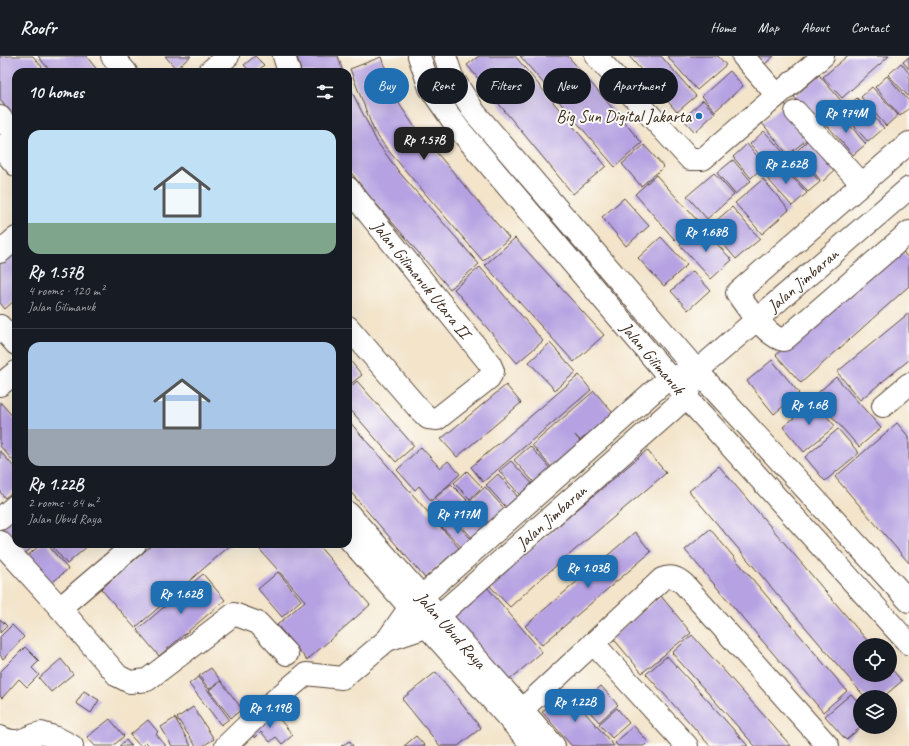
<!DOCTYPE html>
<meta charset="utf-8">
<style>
body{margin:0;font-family:Caveat,sans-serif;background:#242831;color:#f1f3f6;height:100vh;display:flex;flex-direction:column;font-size:15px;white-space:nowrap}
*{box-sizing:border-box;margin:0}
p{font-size:13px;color:#9ea1a6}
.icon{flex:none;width:22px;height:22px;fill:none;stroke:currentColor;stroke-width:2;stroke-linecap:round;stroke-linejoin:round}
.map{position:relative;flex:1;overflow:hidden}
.drawer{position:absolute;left:12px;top:12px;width:340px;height:480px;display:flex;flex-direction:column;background:#171b24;border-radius:12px;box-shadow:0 4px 16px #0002}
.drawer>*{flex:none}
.top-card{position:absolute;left:364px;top:12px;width:380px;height:36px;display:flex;gap:8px}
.fabs{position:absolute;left:853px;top:582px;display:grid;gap:8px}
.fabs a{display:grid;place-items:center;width:44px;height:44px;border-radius:50%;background:#171b24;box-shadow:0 4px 16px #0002;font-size:20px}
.price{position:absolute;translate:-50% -34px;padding:0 9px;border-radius:8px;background:#1f6fb2;color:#fff;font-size:13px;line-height:26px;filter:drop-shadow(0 1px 2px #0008)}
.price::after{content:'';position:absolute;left:50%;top:24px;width:12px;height:9px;margin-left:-6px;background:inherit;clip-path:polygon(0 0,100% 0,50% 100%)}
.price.selected{background:#222;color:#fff}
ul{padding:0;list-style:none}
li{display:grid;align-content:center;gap:8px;height:212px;padding:0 16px}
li+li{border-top:1px solid #363941}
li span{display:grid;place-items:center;height:124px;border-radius:12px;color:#555}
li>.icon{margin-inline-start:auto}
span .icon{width:72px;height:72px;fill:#fffc;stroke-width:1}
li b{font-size:17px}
h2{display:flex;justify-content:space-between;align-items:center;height:48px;padding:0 16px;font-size:17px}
.tag{padding:0 14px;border-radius:18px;background:#171b24;box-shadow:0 4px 16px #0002;font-size:14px;line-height:36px}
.tag.selected{background:#1f6fb2;color:#fff}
header{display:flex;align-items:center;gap:24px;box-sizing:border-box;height:56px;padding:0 20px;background:#171b24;border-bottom:1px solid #363941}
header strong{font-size:19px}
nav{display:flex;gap:22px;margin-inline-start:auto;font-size:14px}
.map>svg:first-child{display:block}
.building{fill:#b6a2e2}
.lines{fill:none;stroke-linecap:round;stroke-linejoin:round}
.minor-casing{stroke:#574638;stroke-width:24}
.minor{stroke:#fff;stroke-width:22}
.poi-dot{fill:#1f6fb2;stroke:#fdfcf7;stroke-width:1.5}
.labels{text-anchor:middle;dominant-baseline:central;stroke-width:4;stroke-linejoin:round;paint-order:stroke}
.poi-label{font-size:17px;fill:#3b2a1e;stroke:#fdfcf7;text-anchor:end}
.street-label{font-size:17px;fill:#3b2a1e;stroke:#fdfcf7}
</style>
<header>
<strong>Roofr</strong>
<nav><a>Home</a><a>Map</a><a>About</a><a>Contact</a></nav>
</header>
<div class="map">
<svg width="909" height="690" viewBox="0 0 909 690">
<rect width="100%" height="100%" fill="#fdfcf7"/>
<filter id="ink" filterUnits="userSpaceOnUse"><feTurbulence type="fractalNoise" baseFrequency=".025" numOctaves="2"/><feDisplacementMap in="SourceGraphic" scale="8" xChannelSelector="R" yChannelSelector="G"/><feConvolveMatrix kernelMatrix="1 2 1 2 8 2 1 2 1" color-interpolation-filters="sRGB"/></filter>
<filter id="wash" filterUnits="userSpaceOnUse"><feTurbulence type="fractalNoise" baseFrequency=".012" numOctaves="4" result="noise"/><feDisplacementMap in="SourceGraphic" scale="16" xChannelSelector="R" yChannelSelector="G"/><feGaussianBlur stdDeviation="0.9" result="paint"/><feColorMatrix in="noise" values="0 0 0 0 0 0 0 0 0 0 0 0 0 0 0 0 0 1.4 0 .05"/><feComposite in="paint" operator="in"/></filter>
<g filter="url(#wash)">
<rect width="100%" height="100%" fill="#f3e4ca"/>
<g id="blocks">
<!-- building -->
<g class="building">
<path d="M0,0H33L46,16H16V62L0,43Z"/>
<path d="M38,0H86L99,16H51Z"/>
<path d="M165,0H191L176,13Z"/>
<path d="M255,0L264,9L256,16H251L244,9Z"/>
<path d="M297,0H338L343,16H301Z"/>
<path d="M479,0H515L606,110L573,138L467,9Z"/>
<path d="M520,0H568L642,87L615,111Z"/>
<path d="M629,0H661L696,40L677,56Z"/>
<path d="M667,0H718L726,9L697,34Z"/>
<path d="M758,0H774L765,8Z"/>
<path d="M847,0H889L842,42L823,21Z"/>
<path d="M381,1L400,49L414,70L509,182L483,205L387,93L374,75L350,13Z"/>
<path d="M909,1V13L903,6Z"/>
<path d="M901,7L909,17V41L888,19Z"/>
<path d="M730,15L743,30L715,55L702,40Z"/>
<path d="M819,19L843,47L818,69L794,41Z"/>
<path d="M887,20L909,45V52L900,60L875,31Z"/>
<path d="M348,28L377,86L399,116L479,208L450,233L372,143L348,113Z"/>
<path d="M872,31L898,59L886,70L861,41Z"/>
<path d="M857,42L884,72L868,86L842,56Z"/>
<path d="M703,44L715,57L695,76L683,63Z"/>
<path d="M785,48L811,80L788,99L762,67Z"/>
<path d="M840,58L866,88L853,99L827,69Z"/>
<path d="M764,75L784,97L770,110L750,88Z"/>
<path d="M808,84L835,114L822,126L796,96Z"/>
<path d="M747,88L765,109L751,122L733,101Z"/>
<path d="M644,89L664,111L641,130L622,108Z"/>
<path d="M794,97L820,126L808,136L782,107Z"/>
<path d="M733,104L751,125L735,138L717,117Z"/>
<path d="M780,108L807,137L792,150L766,121Z"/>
<path d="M714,117L734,139L707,163L687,140Z"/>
<path d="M656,119L697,164L675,184L635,138Z"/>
<path d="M763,123L789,154L762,178L735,147Z"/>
<path d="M624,142L649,170L626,190L602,161Z"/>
<path d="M732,151L760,183L736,203L709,171Z"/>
<path d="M700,170L732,204L711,223L680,189Z"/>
<path d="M661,181L687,209L664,230L638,202Z"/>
<path d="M515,182L604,279L574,306L485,209Z"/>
<path d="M898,190L909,203V230L801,327L776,299Z"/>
<path d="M9,194L16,202V243L5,253L0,247V202Z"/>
<path d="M480,211L543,285L517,307L454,233Z"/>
<path d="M693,215L710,234L688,254L671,235Z"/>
<path d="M909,257V304L860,344L837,316Z"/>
<path d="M550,287L576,316L555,334L529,306Z"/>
<path d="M348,302L362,319L348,330Z"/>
<path d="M772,304L799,337L774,358L747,325Z"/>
<path d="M579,319L591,334L483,426L471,411Z"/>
<path d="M836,321L881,372L859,391L814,340Z"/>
<path d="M357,325L414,390L396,406L348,351V333Z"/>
<path d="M506,329L521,347L457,401L441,383Z"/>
<path d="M594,335L618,363L586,391L575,379L585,391L556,417L532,389Z"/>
<path d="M814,345L835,370L804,396L783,371Z"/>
<path d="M0,346L16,364V408L0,390Z"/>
<path d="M348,364L459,492L425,522L348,433Z"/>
<path d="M897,367L909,381V507L835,421Z"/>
<path d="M838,373L859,397L825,425L805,401Z"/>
<path d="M530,390L555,418L539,432L514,404Z"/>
<path d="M421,391L440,412L448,405L460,418L431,445L419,430L415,434L397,414Z"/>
<path d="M647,394L666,417L537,526L510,551L489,529Z"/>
<path d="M0,395L16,413V433L5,442L0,436Z"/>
<path d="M511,405L538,434L525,445L499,415Z"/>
<path d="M719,410L871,589H860V619H890V611L902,625L883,641H865L689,435Z"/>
<path d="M467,415L482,431L470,443L454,427Z"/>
<path d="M498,418L524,448L513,459L486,429Z"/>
<path d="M451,428L467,444L451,459L435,442Z"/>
<path d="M485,431L509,458L493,472L469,446Z"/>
<path d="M467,447L489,471L474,484L453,460Z"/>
<path d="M16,457V488H36L20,502L0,477V470Z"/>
<path d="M451,462L475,487L466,496L441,470Z"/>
<path d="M710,473L847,635L823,656L685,494Z"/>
<path d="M635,476L651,496L542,589L525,570Z"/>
<path d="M41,488H47L68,513L47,531L24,503Z"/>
<path d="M52,488H90L67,508L51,489Z"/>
<path d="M153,488H232L135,572L101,533Z"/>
<path d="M255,488H317L370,549L307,604L277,569L305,545Z"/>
<path d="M278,516L301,544L282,561L258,533Z"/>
<path d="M203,518L225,544L159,600L137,574Z"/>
<path d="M486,530L542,596L507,626L450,561Z"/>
<path d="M661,540L691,577L642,617L612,581Z"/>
<path d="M0,563L7,570L0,577Z"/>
<path d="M12,569L24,581L3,603L0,599V581Z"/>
<path d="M692,579L719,609L791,690H755L672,597Z"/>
<path d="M25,591L39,605L32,612L39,619L27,631L19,623L2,642L0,640V616Z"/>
<path d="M667,600L711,648L748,690H710L690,667L646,618Z"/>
<path d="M61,603L73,618L51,636L39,622Z"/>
<path d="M211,612L221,625L209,633L199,620Z"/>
<path d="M436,616L481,672L458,690H440L402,643Z"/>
<path d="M198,621L229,663L221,669L189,628Z"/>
<path d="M221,625L242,653L231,662L209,634Z"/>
<path d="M601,630L618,649L599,666L582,647Z"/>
<path d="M84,635L99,644L91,657L76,647Z"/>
<path d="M566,635L602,676L614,690H572L562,679L542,656Z"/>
<path d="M851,638L860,648V671H861L846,684L825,660Z"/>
<path d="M193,651L214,683L203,690H196L177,662Z"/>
<path d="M617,652L629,667L612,682L599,668Z"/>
<path d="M263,658L269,665L276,659L293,679L282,688L276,681L270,686L261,676L255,682L247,673Z"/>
<path d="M175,662L191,690H172L161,671Z"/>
<path d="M110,663L124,680L113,690H95L87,681Z"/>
<path d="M148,664L158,676L156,678L166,690H150L146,686L142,690H140L130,679Z"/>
<path d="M634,670L648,686L644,690H618L615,687Z"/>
<path d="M416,680L425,690H404Z"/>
<path d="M126,684L131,690H119Z"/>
<path d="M350,685L353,690H341Z"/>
</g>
</g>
</g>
<g filter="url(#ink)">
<use href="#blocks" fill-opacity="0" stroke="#574638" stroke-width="1"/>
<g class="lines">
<defs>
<g id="minor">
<path d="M112,0L126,16"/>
<path d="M284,0L289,16"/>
<path id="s1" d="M419,0L430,32L458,72L686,341L909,588"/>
<path d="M445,0L452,21L475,57L697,315L909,545"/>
<path d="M596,0L690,103H703L823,0"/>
<path d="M743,0L777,39"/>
<path d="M209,16L228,0"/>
<path d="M796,56L862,128"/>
<path d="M0,61L16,80"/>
<path d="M909,87L737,237C745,249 769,283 784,284L909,176"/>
<path d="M0,90L16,109"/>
<path id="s2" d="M348,132L490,308L493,315L489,322L437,363L428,362L418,352L348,271"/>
<path d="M0,196L16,182"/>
<path d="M0,270L16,288"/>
<path d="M0,329L16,316"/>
<path d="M883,350L909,328"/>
<path id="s3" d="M348,457L554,690"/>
<path d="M0,463L16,449"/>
<path d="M348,482L533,690"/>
<path d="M0,486L60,552L118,620L130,626L147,624L234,558L258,567L287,598"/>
<path d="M60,552L135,488"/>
<path id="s4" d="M387,584L426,571L673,353L686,341L697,315L909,132"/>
<path d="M593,587L687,690"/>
<path d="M511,664L662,523C671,519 677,522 684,528L828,690"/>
<path d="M0,681C21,690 22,682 41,677L57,682L72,690"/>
<path d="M226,690L262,655L306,618L342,622L387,584L410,551L656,333L669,322L684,318"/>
</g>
</defs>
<!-- minor casing -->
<use href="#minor" class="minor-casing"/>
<!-- minor -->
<use href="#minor" class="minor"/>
</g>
</g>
<!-- markers -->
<circle class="poi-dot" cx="699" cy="60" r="4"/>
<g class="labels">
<!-- poi labels -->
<g class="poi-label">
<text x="691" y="60">Big Sun Digital Jakarta</text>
</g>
<!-- street labels -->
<g class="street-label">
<text stroke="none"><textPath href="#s2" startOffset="117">Jalan Gilimanuk Utara II</textPath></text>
<text stroke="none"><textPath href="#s4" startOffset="556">Jalan Jimbaran</textPath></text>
<text stroke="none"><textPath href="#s1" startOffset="384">Jalan Gilimanuk</textPath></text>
<text stroke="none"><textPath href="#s4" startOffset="208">Jalan Jimbaran</textPath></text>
<text stroke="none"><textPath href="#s3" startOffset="156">Jalan Ubud Raya</textPath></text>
</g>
</g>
</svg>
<div class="fabs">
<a><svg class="icon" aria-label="locate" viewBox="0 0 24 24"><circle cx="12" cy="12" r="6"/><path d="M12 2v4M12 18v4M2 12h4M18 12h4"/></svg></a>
<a><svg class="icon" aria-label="layers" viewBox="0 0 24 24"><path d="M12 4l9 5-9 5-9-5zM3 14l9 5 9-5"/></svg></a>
</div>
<b class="price" style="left:846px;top:78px">Rp 974M</b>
<b class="price selected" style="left:424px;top:105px">Rp 1.57B</b>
<b class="price" style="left:786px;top:129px">Rp 2.62B</b>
<b class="price" style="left:706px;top:197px">Rp 1.68B</b>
<b class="price" style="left:809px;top:370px">Rp 1.6B</b>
<b class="price" style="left:458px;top:479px">Rp 717M</b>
<b class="price" style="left:588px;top:533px">Rp 1.03B</b>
<b class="price" style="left:181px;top:559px">Rp 1.62B</b>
<b class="price" style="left:575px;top:667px">Rp 1.22B</b>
<b class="price" style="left:270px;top:673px">Rp 1.19B</b>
<div class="top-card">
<a class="tag selected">Buy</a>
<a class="tag">Rent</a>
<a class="tag">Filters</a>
<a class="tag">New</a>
<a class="tag">Apartment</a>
</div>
<section class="drawer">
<h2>10 homes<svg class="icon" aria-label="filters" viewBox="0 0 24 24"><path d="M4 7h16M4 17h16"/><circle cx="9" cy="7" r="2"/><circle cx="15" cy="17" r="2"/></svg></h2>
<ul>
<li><span style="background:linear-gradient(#bfe0f5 75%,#7fa58c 0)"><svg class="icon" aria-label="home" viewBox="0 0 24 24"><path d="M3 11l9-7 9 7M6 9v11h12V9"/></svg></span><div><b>Rp 1.57B</b><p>4 rooms · 120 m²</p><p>Jalan Gilimanuk</p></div></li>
<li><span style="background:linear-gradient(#a9c7e8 70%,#9aa5b1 0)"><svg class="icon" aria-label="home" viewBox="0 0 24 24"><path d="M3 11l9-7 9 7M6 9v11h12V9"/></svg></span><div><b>Rp 1.22B</b><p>2 rooms · 64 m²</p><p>Jalan Ubud Raya</p></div></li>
</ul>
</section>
</div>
